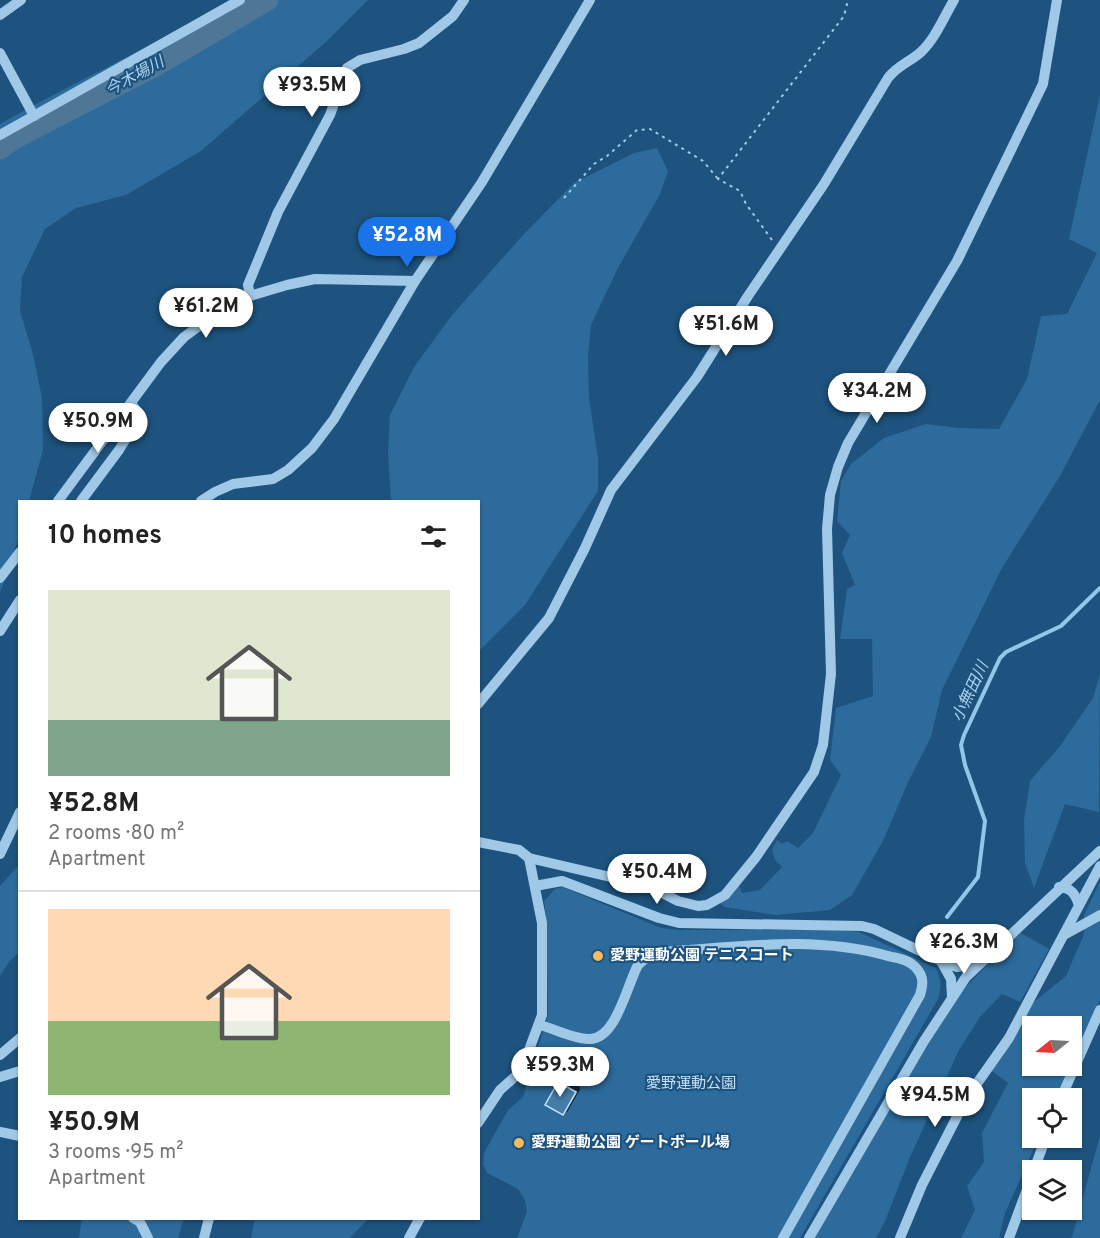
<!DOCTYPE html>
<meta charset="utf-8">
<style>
body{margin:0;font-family:Overpass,"Noto Sans JP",sans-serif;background:#f6f6f6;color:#222;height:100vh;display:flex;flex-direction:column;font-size:22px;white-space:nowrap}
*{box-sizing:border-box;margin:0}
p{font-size:20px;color:#767676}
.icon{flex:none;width:33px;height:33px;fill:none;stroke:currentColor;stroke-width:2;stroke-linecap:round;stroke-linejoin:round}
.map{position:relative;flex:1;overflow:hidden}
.drawer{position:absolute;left:18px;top:500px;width:462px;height:720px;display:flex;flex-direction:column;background:#fff;border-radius:0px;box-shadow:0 2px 4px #0004}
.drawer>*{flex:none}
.needle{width:39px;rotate:252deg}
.tools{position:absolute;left:1022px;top:1016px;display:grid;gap:12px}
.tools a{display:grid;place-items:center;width:60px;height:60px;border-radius:0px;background:#fff;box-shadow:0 2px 4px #0004;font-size:30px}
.price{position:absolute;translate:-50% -51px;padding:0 14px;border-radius:21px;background:#fff;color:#222;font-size:20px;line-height:39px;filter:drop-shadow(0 2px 3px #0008)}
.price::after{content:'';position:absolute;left:50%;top:36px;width:18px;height:14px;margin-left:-9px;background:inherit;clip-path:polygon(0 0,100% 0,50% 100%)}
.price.current{background:#1a73e8;color:#fff}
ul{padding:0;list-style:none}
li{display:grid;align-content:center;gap:12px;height:318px;padding:0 30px}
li+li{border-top:2px solid #e0e0e0}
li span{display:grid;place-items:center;height:186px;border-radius:0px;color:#555}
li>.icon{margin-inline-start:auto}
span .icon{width:108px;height:108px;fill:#fffc;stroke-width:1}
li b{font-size:26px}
h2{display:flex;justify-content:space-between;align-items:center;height:72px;padding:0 30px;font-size:26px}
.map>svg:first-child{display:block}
.green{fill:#2c6b9b;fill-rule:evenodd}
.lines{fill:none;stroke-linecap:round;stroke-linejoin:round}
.stream{stroke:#93c6ea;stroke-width:4}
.river{stroke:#4e7696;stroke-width:21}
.building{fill:#457da8;stroke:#c4e1f6;stroke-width:1.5;filter:url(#shadow)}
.path{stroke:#a0c9e8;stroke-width:2;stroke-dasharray:3 4.5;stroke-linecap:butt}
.minor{stroke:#a0c9e8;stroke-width:10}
.poi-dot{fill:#f8ba5e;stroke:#1d537e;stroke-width:2}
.labels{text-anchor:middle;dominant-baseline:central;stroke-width:4.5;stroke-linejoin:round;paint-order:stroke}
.poi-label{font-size:15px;font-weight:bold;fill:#fff;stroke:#1d537e;text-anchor:start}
.park-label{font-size:15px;fill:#c4e1f6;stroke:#1d537e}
.water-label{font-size:16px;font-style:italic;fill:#abd3f0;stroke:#1d537e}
</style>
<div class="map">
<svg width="1100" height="1238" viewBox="0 0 1100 1238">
<defs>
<filter id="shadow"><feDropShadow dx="4" dy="-4" stdDeviation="0" flood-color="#0009"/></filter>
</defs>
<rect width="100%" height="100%" fill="#1d537e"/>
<!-- green -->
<g class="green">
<path d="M229,0H368L328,40L201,151L126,195L76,208L45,229L22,277L20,311L33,354L42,398L43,450L29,501H20L19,537L0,593V124C75,81 155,46 229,0Z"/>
<path d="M1100,95V400L1060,476L1002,568L942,690L931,737L909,780L883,841L852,895L830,910L809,912L775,915L724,907L720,902L739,885L742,893L760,890L782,867L775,860L772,850L777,840L782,844L787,841L798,848L813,833L841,775L830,760L836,708L873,696L872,639H840L847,589L855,585L842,553L850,535L837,521L841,481L851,464L884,438L926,424L959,428L999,429L1027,379L1041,316L1067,314L1097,253L1069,239Z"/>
<path d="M657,148L668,171L660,194L617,270L591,325L588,357L589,397L598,459V491L525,605L479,651L478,501H391L388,452L390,415L414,367L452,315L523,235L574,183L634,153Z"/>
<path d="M1100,674L1099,812L1065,804L1034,888L1025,863L1024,820L1030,781L1060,746L1093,698Z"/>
<path d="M19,865V952L9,962L0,976V886Z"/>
<path d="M1100,882V1000L1056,1098H1032V1137H1039L1005,1213L999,1238H961L975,1210L967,1186L984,1162L982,1133L1008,1083L992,1071L1030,1005L1066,976L1084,934V915ZM1032,1026H1071V1065H1032Z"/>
<path d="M562,887L661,928L679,930H833L859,932L936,968C942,981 942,988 937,1001L800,1238H517L527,1211L525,1200L518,1189L487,1173L483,1164L484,1153L508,1110L523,1097L548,1015L546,918L544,901L555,889Z"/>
<path d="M1019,932L1049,949L1020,1002L1002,994L980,1017L959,1050L911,1155L885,1221L876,1238H814L934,1031L958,995Z"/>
<path d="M1100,1136V1238H1071L1072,1237Z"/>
<path d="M82,1218H184L178,1238H79Z"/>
<path d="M255,1218H369L350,1238H251Z"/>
</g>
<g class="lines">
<!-- stream -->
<path class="stream" d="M947,917L978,877L985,821L965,765L961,745L964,735L1000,658L1006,652L1061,626L1100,588"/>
<!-- river -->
<path class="river" d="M0,149L12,140L154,67L268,0"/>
</g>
<!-- building -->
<path class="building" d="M558,1082L576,1092L563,1115L545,1105Z"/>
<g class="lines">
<!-- path -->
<g class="path">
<path d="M564,198L594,164L607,156L637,130L650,129L703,161L718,179"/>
<path d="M772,240L746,204L740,191L718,179L844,16L848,0"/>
</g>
<!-- minor -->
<g class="minor">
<path d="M0,15L21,0"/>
<path d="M0,53L34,116"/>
<path d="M0,135L240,0"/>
<path d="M250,296L248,285L278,212L330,115L347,68L360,60L404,49L419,43L453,16L464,0"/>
<path d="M58,501L161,362L184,337L217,313L250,296L287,285L315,279L415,281"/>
<path d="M81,501L119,450L138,419V413L131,403"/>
<path d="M201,501L215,492L233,484L273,479L288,470L312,448L334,419L415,281L482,182L590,0"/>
<path d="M0,578L20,552"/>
<path d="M0,631L20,600"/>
<path d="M478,704L549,618L585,548L611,490L697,377L748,296L824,184L888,78C898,65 910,62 921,52C935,39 944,17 954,0"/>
<path d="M478,842L519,850L529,858L649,886L678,901L698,906L707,905L725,895L756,857L814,772L823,745L831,674L827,529L830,495L838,467L848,443L957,261L1043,84L1057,0"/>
<path d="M0,854L20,812"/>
<path d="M535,886L562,881L659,918L679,923L862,926L874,929L941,961L957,967L979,963"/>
<path d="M1059,887C1072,888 1075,894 1079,905"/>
<path d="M1064,935L1100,915"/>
<path d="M941,961L951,979L952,998"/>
<path d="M540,1025C555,1029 573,1039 589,1039C616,1040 627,985 638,965L645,959L662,952C738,947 815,935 888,956C898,958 910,960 917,969C924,977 923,985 920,995L783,1238"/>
<path d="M0,1055L20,1038"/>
<path d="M0,1077L20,1071"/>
<path d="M1061,1098L1100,1010"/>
<path d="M478,1123L500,1090L517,1075L523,1066L542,1015V923L529,858"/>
<path d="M0,1132L20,1136"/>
<path d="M1034,1170L1046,1137"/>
<path d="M133,1218L140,1222L148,1238"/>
<path d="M204,1238L209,1218"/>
<path d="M409,1238L420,1218"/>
<path d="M809,1238L924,1041L966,977L1100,851"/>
<path d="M900,1238L922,1185L966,1099L1009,1038L1100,866"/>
<path d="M1009,1238L1032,1176"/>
</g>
</g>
<!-- markers -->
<g class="poi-dot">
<circle cx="598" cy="956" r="6"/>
<circle cx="519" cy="1143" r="6"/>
</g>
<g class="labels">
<!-- poi labels -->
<g class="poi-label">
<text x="610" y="956">愛野運動公園 テニスコート</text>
<text x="531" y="1143">愛野運動公園 ゲートボール場</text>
</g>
<!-- park labels -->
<g class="park-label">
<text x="691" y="1084">愛野運動公園</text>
</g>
<!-- water labels -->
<g class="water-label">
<text transform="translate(135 77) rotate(-29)">今木場川</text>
<text transform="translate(971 692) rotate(-65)">小無田川</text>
</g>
</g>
</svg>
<div class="tools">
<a><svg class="needle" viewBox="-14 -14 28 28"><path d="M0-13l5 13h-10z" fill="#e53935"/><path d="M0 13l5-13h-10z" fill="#767676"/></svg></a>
<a><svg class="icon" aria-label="locate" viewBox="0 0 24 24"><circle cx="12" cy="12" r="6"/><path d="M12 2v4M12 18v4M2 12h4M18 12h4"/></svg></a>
<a><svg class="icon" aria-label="layers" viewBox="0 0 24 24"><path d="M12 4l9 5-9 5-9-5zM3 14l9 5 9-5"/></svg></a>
</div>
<b class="price" style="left:312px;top:118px">¥93.5M</b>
<b class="price current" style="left:407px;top:268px">¥52.8M</b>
<b class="price" style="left:206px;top:339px">¥61.2M</b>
<b class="price" style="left:726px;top:357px">¥51.6M</b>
<b class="price" style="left:877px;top:424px">¥34.2M</b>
<b class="price" style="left:98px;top:454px">¥50.9M</b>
<b class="price" style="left:657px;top:905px">¥50.4M</b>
<b class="price" style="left:964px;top:975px">¥26.3M</b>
<b class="price" style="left:560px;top:1098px">¥59.3M</b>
<b class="price" style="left:935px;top:1128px">¥94.5M</b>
<section class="drawer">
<h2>10 homes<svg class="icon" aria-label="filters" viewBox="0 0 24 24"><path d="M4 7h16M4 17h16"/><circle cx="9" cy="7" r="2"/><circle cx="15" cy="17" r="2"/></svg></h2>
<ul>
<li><span style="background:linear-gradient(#dfe7d0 70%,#7fa58c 0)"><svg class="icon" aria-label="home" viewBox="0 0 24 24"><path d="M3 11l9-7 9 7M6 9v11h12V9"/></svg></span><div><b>¥52.8M</b><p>2 rooms · 80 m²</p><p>Apartment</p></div></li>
<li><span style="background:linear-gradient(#ffd9b3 60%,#8fb573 0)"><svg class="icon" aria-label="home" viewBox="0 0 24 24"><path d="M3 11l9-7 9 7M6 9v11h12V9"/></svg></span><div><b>¥50.9M</b><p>3 rooms · 95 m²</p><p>Apartment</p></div></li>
</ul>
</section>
</div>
